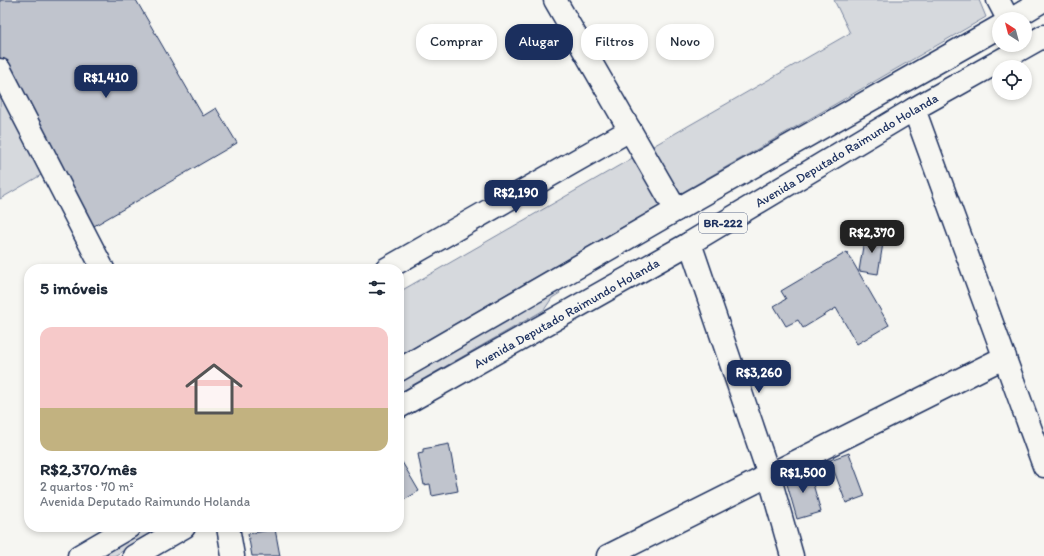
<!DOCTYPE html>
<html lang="pt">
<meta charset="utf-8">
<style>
body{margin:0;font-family:Itim,sans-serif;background:#f2f2f3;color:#1f2937;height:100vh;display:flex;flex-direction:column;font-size:15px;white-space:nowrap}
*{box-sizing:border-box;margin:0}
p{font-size:13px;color:#747a83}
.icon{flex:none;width:22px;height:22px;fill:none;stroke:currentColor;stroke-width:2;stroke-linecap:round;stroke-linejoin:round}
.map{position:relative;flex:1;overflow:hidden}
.details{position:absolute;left:24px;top:264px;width:380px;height:268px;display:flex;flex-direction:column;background:#fff;border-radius:16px;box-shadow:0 2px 6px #0003}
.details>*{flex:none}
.hud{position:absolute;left:416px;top:24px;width:380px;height:36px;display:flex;gap:8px}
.needle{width:26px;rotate:324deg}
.controls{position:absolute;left:992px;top:12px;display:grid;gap:8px}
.controls a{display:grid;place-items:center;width:40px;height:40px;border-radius:50%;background:#fff;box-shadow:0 2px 6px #0003;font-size:20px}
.price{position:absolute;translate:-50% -34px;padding:0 9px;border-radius:8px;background:#1b2f5e;color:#fff;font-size:13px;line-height:26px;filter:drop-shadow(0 1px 2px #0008)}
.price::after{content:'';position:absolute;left:50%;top:24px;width:12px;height:9px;margin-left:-6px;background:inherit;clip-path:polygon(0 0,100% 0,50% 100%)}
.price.selected{background:#222;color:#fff}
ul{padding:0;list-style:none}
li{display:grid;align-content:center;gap:8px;height:212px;padding:0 16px}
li+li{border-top:1px solid #e0e1e3}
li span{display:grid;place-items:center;height:124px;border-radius:12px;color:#555}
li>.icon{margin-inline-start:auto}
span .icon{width:72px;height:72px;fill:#fffc;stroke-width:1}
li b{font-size:17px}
h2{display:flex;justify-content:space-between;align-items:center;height:48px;padding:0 16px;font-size:17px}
.pill{padding:0 14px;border-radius:16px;background:#fff;box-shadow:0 2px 6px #0003;font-size:14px;line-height:36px}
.pill.selected{background:#1b2f5e;color:#fff}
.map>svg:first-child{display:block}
.green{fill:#d6d9dd;stroke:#78849e}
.building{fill:#c0c4cd;stroke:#1b2f5e}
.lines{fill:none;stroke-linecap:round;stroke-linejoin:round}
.minor-casing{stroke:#1b2f5e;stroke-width:25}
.major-casing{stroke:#1b2f5e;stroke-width:25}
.minor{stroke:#f6f6f2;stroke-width:22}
.major{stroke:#f6f6f2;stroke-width:22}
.labels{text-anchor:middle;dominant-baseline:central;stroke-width:4;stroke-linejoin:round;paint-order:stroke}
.shield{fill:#f6f6f2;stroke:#5d6b8a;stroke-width:1}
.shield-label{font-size:12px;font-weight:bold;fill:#1b2f5e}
.street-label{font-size:13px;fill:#1b2f5e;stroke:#f6f6f2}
</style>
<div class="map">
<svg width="1044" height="556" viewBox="0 0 1044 556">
<rect width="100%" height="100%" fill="#f6f6f2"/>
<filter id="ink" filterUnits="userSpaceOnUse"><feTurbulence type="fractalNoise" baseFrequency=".025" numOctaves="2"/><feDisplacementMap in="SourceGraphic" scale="8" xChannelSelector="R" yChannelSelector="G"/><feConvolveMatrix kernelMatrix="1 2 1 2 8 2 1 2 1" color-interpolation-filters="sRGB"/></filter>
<g filter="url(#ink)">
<!-- green -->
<g class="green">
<path d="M834,0H979L986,17L399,356V292L850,33Z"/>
<path d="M0,85L48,171L0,199Z"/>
<path d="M557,287L560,293L552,298L544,310L399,393V379Z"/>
<path d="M143,527H165L114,556H93Z"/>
</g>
<!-- building -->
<g class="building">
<path d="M0,0H136L203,116L216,108L237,143L94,226L0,62Z"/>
<path d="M865,234L884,237L878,274L859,271Z"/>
<path d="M847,252L889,325L857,344L836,308L803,328L798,320L786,326L774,306L786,299L781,291Z"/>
<path d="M449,444L458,491L432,496L430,484L424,485L418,454L423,453V449Z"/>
<path d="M849,453L865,496L846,503L830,460Z"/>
<path d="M402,462L419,491L399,503V464Z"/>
<path d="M809,470L821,512L797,519L785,477Z"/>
<path d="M275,529L280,556H252L248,534Z"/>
</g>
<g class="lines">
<defs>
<g id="minor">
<path d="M555,0L676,210"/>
<path d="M998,0L1008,19"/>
<path d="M0,70L103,269"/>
<path d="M914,109L1044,466"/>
<path d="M690,243L769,475L792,556"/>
<path d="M386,269L630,130"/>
<path d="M228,527L233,556"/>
<path d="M608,556L1005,357"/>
</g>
<g id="major">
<path d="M1012,19L1044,0"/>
<path d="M399,370L676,210L999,27"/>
<path id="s1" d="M399,407L690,243L914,109L1044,36"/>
<path d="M79,556L129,527"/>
<path d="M134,556L184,527"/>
</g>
</defs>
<!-- minor casing -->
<use href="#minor" class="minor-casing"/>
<!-- major casing -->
<use href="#major" class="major-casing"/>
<!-- minor -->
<use href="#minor" class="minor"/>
<!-- major -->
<use href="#major" class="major"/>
</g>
</g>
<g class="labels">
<!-- shield labels -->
<rect class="shield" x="699" y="213" width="48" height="20" rx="3"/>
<g class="shield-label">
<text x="723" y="223">BR-222</text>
</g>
<!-- street labels -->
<g class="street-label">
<text stroke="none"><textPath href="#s1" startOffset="516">Avenida Deputado Raimundo Holanda</textPath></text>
<text stroke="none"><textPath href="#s1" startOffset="192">Avenida Deputado Raimundo Holanda</textPath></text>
</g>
</g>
</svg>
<div class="controls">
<a><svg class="needle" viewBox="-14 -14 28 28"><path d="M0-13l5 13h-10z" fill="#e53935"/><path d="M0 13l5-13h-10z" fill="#747a83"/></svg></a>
<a><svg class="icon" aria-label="locate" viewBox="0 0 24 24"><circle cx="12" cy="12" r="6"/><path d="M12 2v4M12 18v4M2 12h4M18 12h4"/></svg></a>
</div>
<b class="price" style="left:106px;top:99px">R$1,410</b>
<b class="price" style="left:516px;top:214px">R$2,190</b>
<b class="price selected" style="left:872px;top:254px">R$2,370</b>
<b class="price" style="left:759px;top:394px">R$3,260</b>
<b class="price" style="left:803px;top:494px">R$1,500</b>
<div class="hud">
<a class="pill">Comprar</a>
<a class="pill selected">Alugar</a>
<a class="pill">Filtros</a>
<a class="pill">Novo</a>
</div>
<section class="details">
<h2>5 imóveis<svg class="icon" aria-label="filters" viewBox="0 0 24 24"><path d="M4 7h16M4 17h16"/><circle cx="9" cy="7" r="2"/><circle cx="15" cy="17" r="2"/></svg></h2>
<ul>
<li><span style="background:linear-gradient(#f6c9c9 65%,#c2b280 0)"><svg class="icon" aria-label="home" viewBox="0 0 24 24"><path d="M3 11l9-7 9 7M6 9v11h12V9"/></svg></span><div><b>R$2,370/mês</b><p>2 quartos · 70 m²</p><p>Avenida Deputado Raimundo Holanda</p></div></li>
</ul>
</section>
</div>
